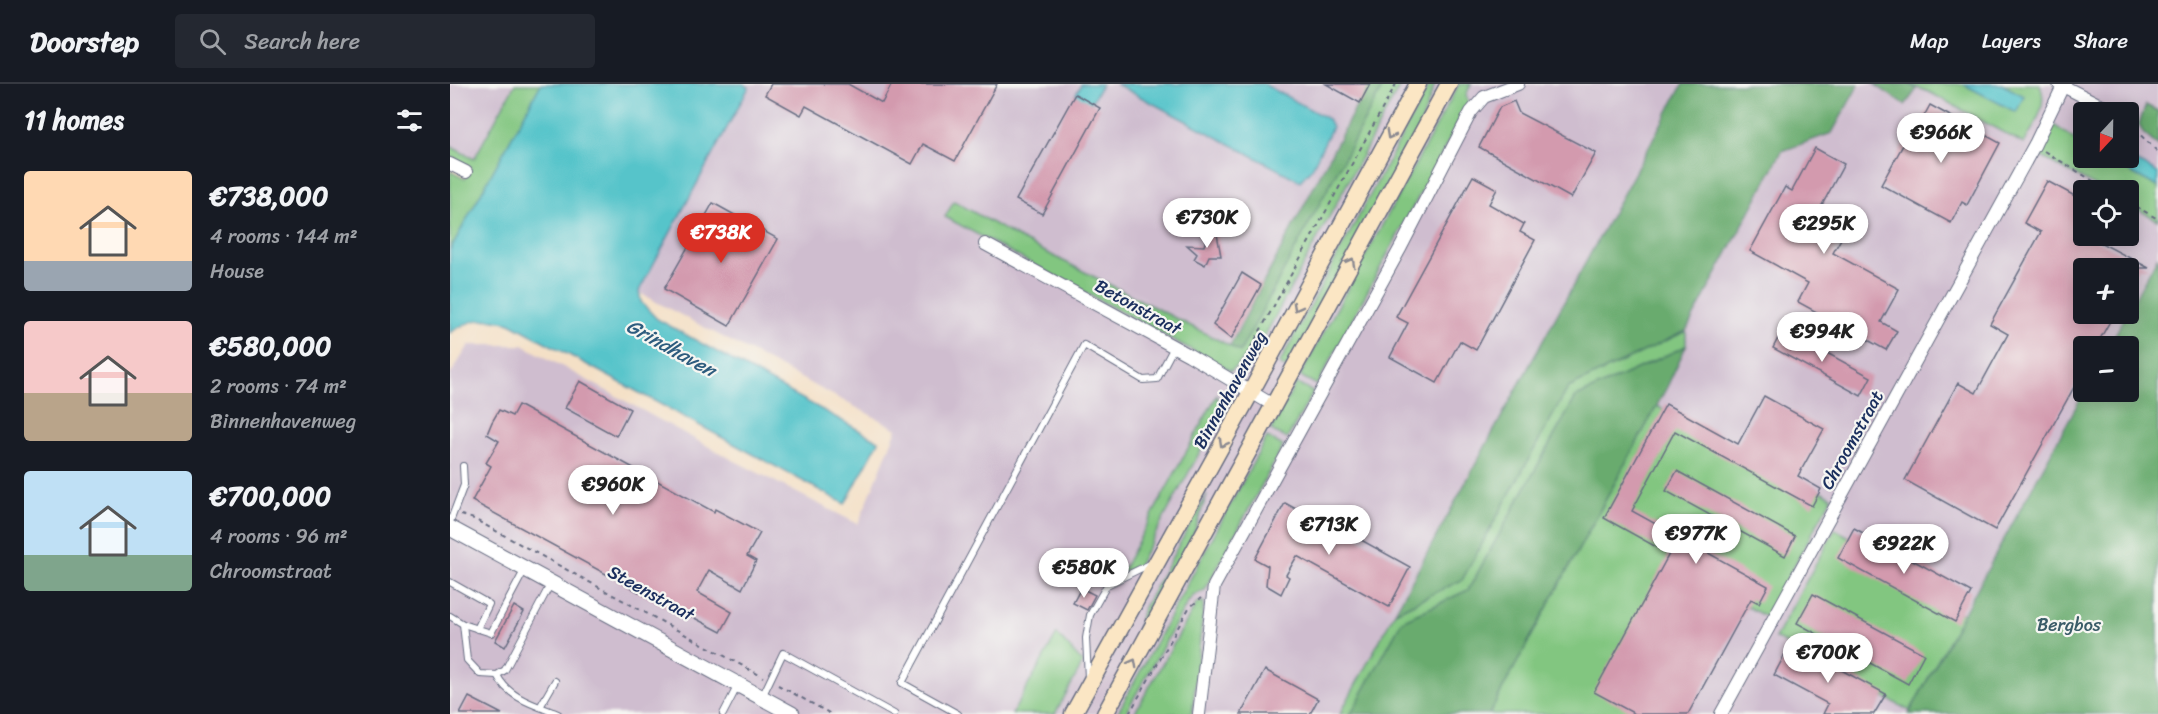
<!DOCTYPE html>
<meta charset="utf-8">
<style>
body{margin:0;font-family:Sriracha,sans-serif;background:#242831;color:#f1f3f6;height:100vh;display:flex;flex-direction:column;font-size:22px;white-space:nowrap}
*{box-sizing:border-box;margin:0}
p{font-size:20px;color:#9ea1a6}
.icon{flex:none;width:33px;height:33px;fill:none;stroke:currentColor;stroke-width:2;stroke-linecap:round;stroke-linejoin:round}
.map{position:relative;flex:1;overflow:hidden}
.side{display:flex;flex-direction:column;background:#171b24;width:450px}
.side>*{flex:none}
.needle{width:39px;rotate:202deg}
.fabs{position:absolute;left:1623px;top:18px;display:grid;gap:12px}
.fabs a{display:grid;place-items:center;width:66px;height:66px;border-radius:6px;background:#171b24;box-shadow:0 3px 15px #0003;font-size:30px}
.price{position:absolute;translate:-50% -51px;padding:0 14px;border-radius:21px;background:#fff;color:#222;font-size:20px;line-height:39px;filter:drop-shadow(0 2px 3px #0008)}
.price::after{content:'';position:absolute;left:50%;top:36px;width:18px;height:14px;margin-left:-9px;background:inherit;clip-path:polygon(0 0,100% 0,50% 100%)}
.price.current{background:#d93025;color:#fff}
ul{padding:0;list-style:none}
li{display:flex;align-items:center;gap:18px;height:150px;padding:0 24px}
li span{display:grid;place-items:center;flex:none;width:168px;height:120px;border-radius:6px;color:#555}
li>.icon{margin-inline-start:auto}
span .icon{width:72px;height:72px;fill:#fffc;stroke-width:1}
li b{font-size:26px}
h2{display:flex;justify-content:space-between;align-items:center;height:72px;padding:0 24px;font-size:26px}
header{display:flex;align-items:center;gap:36px;box-sizing:border-box;height:84px;padding:0 30px;background:#171b24;border-bottom:2px solid #363941}
header strong{font-size:28px}
nav{display:flex;gap:33px;margin-inline-start:auto;font-size:21px}
.search{width:420px;height:54px;background:#242831;display:flex;align-items:center;gap:15px;box-sizing:border-box;padding:0 21px;border-radius:6px;color:#9ea1a6;font-size:22px}
main{display:flex;flex:1;min-height:0}
.map>svg:first-child{display:block}
.industrial{fill:#cfbdcf;fill-rule:evenodd}
.green{fill:#82c680;stroke:#4e7a6f;stroke-width:1.5}
.forest{fill:#69ab6e;stroke:#426d66;stroke-width:1.5}
.water{fill:#56c4ca;stroke:#387a94;stroke-width:1.5}
.building{fill:#d39aae}
.lines{fill:none;stroke-linecap:round;stroke-linejoin:round}
.service-casing{stroke:#676d82;stroke-width:8}
.minor-casing{stroke:#676d82;stroke-width:14}
.tertiary-casing{stroke:#676d82;stroke-width:17}
.secondary-casing{stroke:#676d82;stroke-width:19}
.path{stroke:#676d82;stroke-width:2;stroke-dasharray:4.5 4.5;stroke-linecap:butt}
.service{stroke:#fff;stroke-width:6}
.minor{stroke:#fff;stroke-width:12}
.tertiary{stroke:#fff;stroke-width:15}
.secondary{stroke:#fbe6c4;stroke-width:16}
.oneway{stroke:#8b8a91}
.labels{text-anchor:middle;dominant-baseline:central;stroke-width:4.5;stroke-linejoin:round;paint-order:stroke}
.street-label{font-size:18px;fill:#1b2f5e;stroke:#f6f6f2}
.park-label{font-size:18px;fill:#3a5c68;stroke:#f6f6f2}
.water-label{font-size:20px;font-style:italic;fill:#2d5c7e;stroke:#f6f6f2}
</style>
<header>
<strong>Doorstep</strong>
<div class="search"><svg class="icon" aria-label="search" viewBox="0 0 24 24"><circle cx="10" cy="10" r="6"/><path d="M15 15l6 6"/></svg>Search here</div>
<nav><a>Map</a><a>Layers</a><a>Share</a></nav>
</header>
<main>
<section class="side">
<h2>11 homes<svg class="icon" aria-label="filters" viewBox="0 0 24 24"><path d="M4 7h16M4 17h16"/><circle cx="9" cy="7" r="2"/><circle cx="15" cy="17" r="2"/></svg></h2>
<ul>
<li><span style="background:linear-gradient(#ffd9b3 75%,#9aa5b1 0)"><svg class="icon" aria-label="home" viewBox="0 0 24 24"><path d="M3 11l9-7 9 7M6 9v11h12V9"/></svg></span><div><b>€738,000</b><p>4 rooms · 144 m²</p><p>House</p></div></li>
<li><span style="background:linear-gradient(#f6c9c9 60%,#b9a48a 0)"><svg class="icon" aria-label="home" viewBox="0 0 24 24"><path d="M3 11l9-7 9 7M6 9v11h12V9"/></svg></span><div><b>€580,000</b><p>2 rooms · 74 m²</p><p>Binnenhavenweg</p></div></li>
<li><span style="background:linear-gradient(#bfe0f5 70%,#7fa58c 0)"><svg class="icon" aria-label="home" viewBox="0 0 24 24"><path d="M3 11l9-7 9 7M6 9v11h12V9"/></svg></span><div><b>€700,000</b><p>4 rooms · 96 m²</p><p>Chroomstraat</p></div></li>
</ul>
</section>
<div class="map">
<svg width="1708" height="630" viewBox="0 0 1708 630">
<rect width="100%" height="100%" fill="#f6f6f2"/>
<filter id="ink" filterUnits="userSpaceOnUse"><feTurbulence type="fractalNoise" baseFrequency=".0167" numOctaves="2"/><feDisplacementMap in="SourceGraphic" scale="12" xChannelSelector="R" yChannelSelector="G"/><feConvolveMatrix kernelMatrix="1 2 1 2 8 2 1 2 1" color-interpolation-filters="sRGB"/></filter>
<filter id="wash" filterUnits="userSpaceOnUse"><feTurbulence type="fractalNoise" baseFrequency=".008" numOctaves="4" result="noise"/><feDisplacementMap in="SourceGraphic" scale="24" xChannelSelector="R" yChannelSelector="G"/><feGaussianBlur stdDeviation="1.35" result="paint"/><feColorMatrix in="noise" values="0 0 0 0 0 0 0 0 0 0 0 0 0 0 0 0 0 1.4 0 .05"/><feComposite in="paint" operator="in"/></filter>
<g filter="url(#wash)">
<rect width="100%" height="100%" fill="#f4e0c6"/>
<!-- industrial -->
<g class="industrial">
<path d="M0,0H68L23,79L0,67Z"/>
<path d="M290,0H664L850,97L797,0H1708V187L1667,262H1634V308H1642L1459,630H0V291L19,261H73L283,376L408,440L447,345L174,201ZM1634,28H1678V74H1634ZM1634,106H1678V152H1634ZM1634,184H1678V230H1634Z"/>
</g>
<!-- green -->
<g class="green">
<path d="M65,0H91L0,166V87L15,95L21,84L0,72V62L24,75Z"/>
<path d="M934,0H951L806,268L800,269L781,287L495,133L504,117L572,156L790,267Z"/>
<path d="M980,0H985L969,45L838,285L829,280Z"/>
<path d="M1009,0H1021L1016,11L1019,19L867,301L850,292Z"/>
<path d="M1458,0H1513L1566,28L1574,12L1551,0H1590C1599,22 1584,41 1574,60L1481,9Z"/>
<path d="M1604,41L1633,62L1634,74H1654L1708,103V136L1679,121L1678,106H1652L1588,71Z"/>
<path d="M1236,247V262L1126,313L1018,506L952,537L901,630H890L945,528L1012,496L1118,304Z"/>
<path d="M846,299L863,308L837,355L821,346Z"/>
<path d="M767,311L772,327L688,482L671,489Z"/>
<path d="M1207,322L1382,413L1316,533L1222,482L1182,630H1039Z"/>
<path d="M817,353L833,362L755,506L743,512L738,518L675,630H667Z"/>
<path d="M757,410L739,464L686,556L692,527Z"/>
<path d="M1385,445L1450,481L1443,495L1513,530L1460,627L1325,554Z"/>
<path d="M754,518L742,630H684L747,519Z"/>
<path d="M607,550L633,579L605,630H562Z"/>
</g>
<!-- forest -->
<g class="forest">
<path d="M918,0H934L790,268L780,262Z"/>
<path d="M1233,0H1409L1382,49L1332,67L1236,247L1118,304L1012,496L945,528Z"/>
<path d="M1424,0H1458L1467,5L1455,21Z"/>
<path d="M1696,21L1708,27V62L1693,49L1689,40Z"/>
<path d="M1708,172V630H1459L1634,308H1678V262H1659Z"/>
<path d="M1236,262L1217,303L1039,630H901L952,537L1018,506L1126,313Z"/>
</g>
<!-- water -->
<g class="water">
<path d="M91,0H293L299,3L189,207L191,218L207,235L429,357L395,420L60,239C36,232 20,235 0,249V166Z"/>
<path d="M631,0H652L639,22L624,14Z"/>
<path d="M666,0H814L878,35L882,43L862,84L850,97Z"/>
<path d="M1513,0H1551L1574,12L1566,28Z"/>
<path d="M1678,73L1708,89V103L1654,74Z"/>
</g>
<g id="blocks">
<!-- building -->
<g class="building">
<path d="M321,0H398L432,19L442,0H547L505,77L473,60L462,80L356,22L351,31L315,11Z"/>
<path d="M876,0H920L910,19Z"/>
<path d="M625,10L650,24L592,130L566,116Z"/>
<path d="M1064,17L1069,29L1146,69L1121,114L1029,63L1050,23Z"/>
<path d="M1480,21L1550,59L1517,121L1512,118L1501,139L1431,101L1463,43L1467,45Z"/>
<path d="M1365,64L1394,80L1371,123L1400,139L1383,169L1449,205L1431,238L1447,247L1436,266L1348,218L1358,199L1300,167L1335,103L1342,107Z"/>
<path d="M1023,92L1047,105L1039,120L1074,140L1070,148L1085,156L1026,266L1010,257L987,299L940,273L958,239L946,233Z"/>
<path d="M1597,97L1634,117V129L1625,144L1634,152H1638L1699,184H1688L1678,202V184H1634V230H1664L1646,262H1634V285L1545,446L1455,396L1508,299L1526,309L1558,250L1540,240L1591,148L1574,139Z"/>
<path d="M263,119L328,155L279,242L214,205Z"/>
<path d="M762,149L767,150L771,172H759L755,181L744,175L747,170L737,161L754,162L757,152Z"/>
<path d="M792,189L811,201L781,255L763,241Z"/>
<path d="M1333,245L1421,293L1411,312L1323,264Z"/>
<path d="M130,297L180,325L166,352L115,324Z"/>
<path d="M1314,312L1374,345L1348,392L1371,405L1362,422L1225,347L1182,427L1318,502L1309,519L1301,515L1238,630H1185L1144,608L1219,470L1154,434L1216,320L1288,360Z"/>
<path d="M68,321L264,428L265,425L310,449L297,472L306,477L292,505L259,486L247,508L282,528L271,548L235,529L233,532L22,417L41,382L36,379L49,357L37,350L42,338L49,326L62,332Z"/>
<path d="M1227,387L1345,452L1335,472L1216,407Z"/>
<path d="M835,419L866,436L868,432L960,483L939,523L847,472L836,491L839,493L831,510L816,501L818,482L805,475Z"/>
<path d="M1404,444L1521,508L1505,538L1388,474Z"/>
<path d="M631,504L645,511L637,526L623,519Z"/>
<path d="M1363,510L1474,570L1458,600L1347,539Z"/>
<path d="M64,522L74,528L55,563L45,557Z"/>
<path d="M1341,559L1436,610L1424,630H1373L1378,620L1324,591Z"/>
<path d="M815,586L868,615L860,630H791Z"/>
<path d="M19,613L52,630H10Z"/>
</g>
</g>
</g>
<g filter="url(#ink)">
<use href="#blocks" fill-opacity="0" stroke="#676d82" stroke-width="1.5"/>
<g class="lines">
<defs>
<g id="service">
<path d="M0,438L14,401L13,382"/>
<path d="M0,498L39,520L27,545"/>
<path d="M0,532L13,540L17,576L30,590L47,591L55,586L101,499"/>
<path d="M13,540L41,549L75,485"/>
<path d="M47,591C58,614 85,621 108,630"/>
<path d="M638,594L636,554L640,531L657,501L700,480"/>
<path d="M312,613L333,569L444,630"/>
<path d="M90,623L105,597"/>
<path d="M273,630L288,601"/>
<path d="M508,630L452,599L634,261L693,296L707,295L724,263"/>
</g>
<g id="minor">
<path d="M1609,0L1664,28"/>
<path d="M0,80L16,88"/>
<path d="M535,160L739,271L823,321"/>
<path d="M749,630L764,502L951,163L1021,28L1034,13L1068,0"/>
<path d="M1271,630L1585,60L1613,2"/>
</g>
<path id="tertiary" d="M0,444L342,630"/>
<g id="secondary">
<path d="M623,630L801,308L968,0"/>
<path d="M655,630L999,0"/>
</g>
</defs>
<!-- service casing -->
<use href="#service" class="service-casing"/>
<!-- minor casing -->
<use href="#minor" class="minor-casing"/>
<!-- tertiary casing -->
<use href="#tertiary" class="tertiary-casing"/>
<!-- secondary casing -->
<use href="#secondary" class="secondary-casing"/>
<!-- path -->
<g class="path">
<path d="M1678,39L1708,68"/>
<path d="M1594,67L1658,106"/>
<path d="M1678,118L1708,135"/>
<path d="M788,287L946,0"/>
<path d="M769,334L779,309"/>
<path d="M11,431L24,435L313,593"/>
<path d="M328,601L381,630"/>
<path d="M679,630L739,524L751,514"/>
</g>
<!-- service -->
<use href="#service" class="service"/>
<!-- minor -->
<use href="#minor" class="minor"/>
<!-- tertiary -->
<use href="#tertiary" class="tertiary"/>
<!-- secondary -->
<use href="#secondary" class="secondary"/>
</g>
<!-- one-way arrows -->
<defs><path id="oneway-chevron" d="M-2-3.5L2.5 0L-2 3.5" fill="none" stroke-width="1.6" stroke-linecap="round" stroke-linejoin="round" transform="scale(1.5)"/></defs>
<g class="oneway">
<use href="#oneway-chevron" transform="translate(940 51) rotate(118)"/>
<use href="#oneway-chevron" transform="translate(901 178) rotate(-61)"/>
<use href="#oneway-chevron" transform="translate(847 223) rotate(118)"/>
<use href="#oneway-chevron" transform="translate(773 359) rotate(119)"/>
<use href="#oneway-chevron" transform="translate(683 579) rotate(-62)"/>
</g>
</g>
<g class="labels">
<!-- street labels -->
<g class="street-label">
<text transform="translate(688 223) rotate(29)">Betonstraat</text>
<text transform="translate(780 306) rotate(-61)">Binnenhavenweg</text>
<text transform="translate(1402 356) rotate(-61)">Chroomstraat</text>
<text transform="translate(201 509) rotate(29)">Steenstraat</text>
</g>
<!-- park labels -->
<g class="park-label">
<text x="1619" y="541">Bergbos</text>
</g>
<!-- water labels -->
<g class="water-label">
<text transform="translate(221 264) rotate(29)">Grindhaven</text>
</g>
</g>
</svg>
<div class="fabs">
<a><svg class="needle" viewBox="-14 -14 28 28"><path d="M0-13l5 13h-10z" fill="#e53935"/><path d="M0 13l5-13h-10z" fill="#9ea1a6"/></svg></a>
<a><svg class="icon" aria-label="locate" viewBox="0 0 24 24"><circle cx="12" cy="12" r="6"/><path d="M12 2v4M12 18v4M2 12h4M18 12h4"/></svg></a>
<a>+</a>
<a>−</a>
</div>
<b class="price" style="left:1491px;top:80px">€966K</b>
<b class="price" style="left:757px;top:165px">€730K</b>
<b class="price" style="left:1374px;top:171px">€295K</b>
<b class="price current" style="left:271px;top:180px">€738K</b>
<b class="price" style="left:1372px;top:279px">€994K</b>
<b class="price" style="left:163px;top:432px">€960K</b>
<b class="price" style="left:879px;top:472px">€713K</b>
<b class="price" style="left:1246px;top:481px">€977K</b>
<b class="price" style="left:1454px;top:491px">€922K</b>
<b class="price" style="left:634px;top:515px">€580K</b>
<b class="price" style="left:1378px;top:600px">€700K</b>
</div>
</main>
